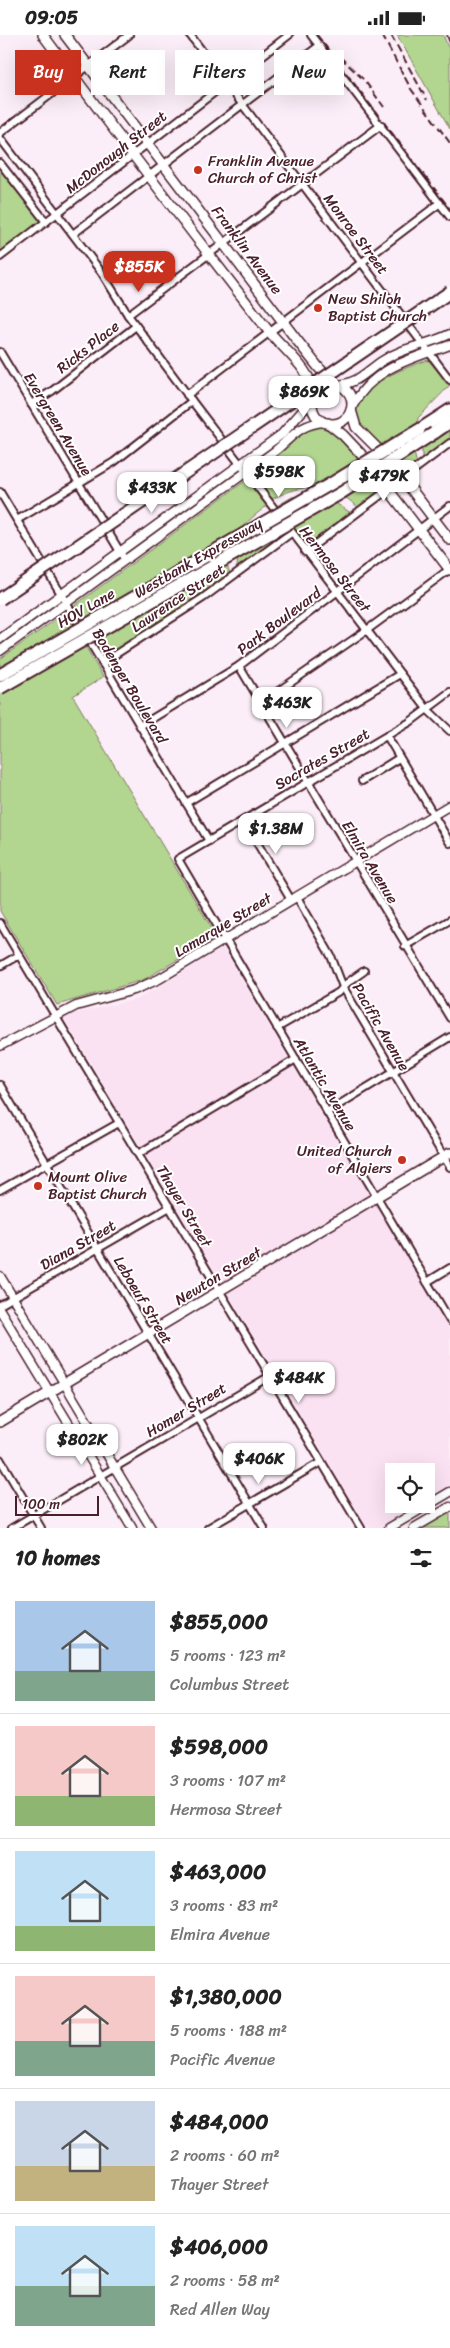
<!DOCTYPE html>
<meta charset="utf-8">
<style>
body{margin:0;font-family:Sriracha,sans-serif;background:#f6f6f6;color:#222;height:100vh;display:flex;flex-direction:column;font-size:19px;white-space:nowrap}
*{box-sizing:border-box;margin:0}
p{font-size:16px;color:#767676}
.icon{flex:none;width:28px;height:28px;fill:none;stroke:currentColor;stroke-width:2;stroke-linecap:round;stroke-linejoin:round}
.map{position:relative;height:1493px;overflow:hidden}
.side{display:flex;flex-direction:column;background:#fff;flex:1}
.side>*{flex:none}
.banner{position:absolute;left:15px;top:15px;width:420px;height:45px;display:flex;gap:10px}
.controls{position:absolute;left:385px;top:1428px;display:grid;gap:10px}
.controls a{display:grid;place-items:center;width:50px;height:50px;border-radius:0px;background:#fff;box-shadow:0 5px 20px #0002;font-size:25px}
.scale{position:absolute;left:15px;bottom:12px;width:84px;box-sizing:border-box;padding-left:5px;border:2px solid #4a1f2b;border-top:0;font-size:14px;line-height:18px;white-space:nowrap;color:#4a1f2b;-webkit-text-stroke:4px #fff;paint-order:stroke}
.price{position:absolute;translate:-50% -42px;padding:0 11px;border-radius:10px;background:#fff;color:#222;font-size:16px;line-height:32px;filter:drop-shadow(0 1px 2px #0008)}
.price::after{content:'';position:absolute;left:50%;top:30px;width:15px;height:11px;margin-left:-8px;background:inherit;clip-path:polygon(0 0,100% 0,50% 100%)}
.price.selected{background:#c8321e;color:#fff}
ul{padding:0;list-style:none}
li{display:flex;align-items:center;gap:15px;height:125px;padding:0 15px}
li+li{border-top:1px solid #e0e0e0}
li span{display:grid;place-items:center;flex:none;width:140px;height:100px;border-radius:0px;color:#555}
li>.icon{margin-inline-start:auto}
span .icon{width:60px;height:60px;fill:#fffc;stroke-width:1}
li b{font-size:21px}
h2{display:flex;justify-content:space-between;align-items:center;height:60px;padding:0 15px;font-size:21px}
.pill{padding:0 18px;border-radius:0px;background:#fff;box-shadow:0 5px 20px #0002;font-size:18px;line-height:45px}
.pill.selected{background:#c8321e;color:#fff}
.status{display:flex;justify-content:space-between;align-items:center;height:35px;padding:0 25px;background:#fff;direction:ltr}
.status svg{height:14px;fill:currentColor}
.map>svg:first-child{display:block}
.built{fill:#fae2f3}
.green{fill:#b2d590;stroke:#7e7a5e}
.lines{fill:none;stroke-linecap:round;stroke-linejoin:round}
.minor-casing{stroke:#4a1f2b;stroke-width:10}
.tertiary-casing{stroke:#4a1f2b;stroke-width:11}
.secondary-casing{stroke:#4a1f2b;stroke-width:12}
.motorway-casing{stroke:#4a1f2b;stroke-width:15}
.minor{stroke:#fff;stroke-width:6}
.tertiary{stroke:#fff;stroke-width:8}
.secondary{stroke:#fff;stroke-width:9}
.motorway{stroke:#fff;stroke-width:11}
.rail{stroke:#4a1f2b;stroke-width:2;stroke-dasharray:8 4;stroke-linecap:butt}
.motorway-bridge-casing{stroke:#4a1f2b;stroke-width:15;stroke-linecap:butt}
.motorway-bridge{stroke:#fff;stroke-width:11}
.poi-dot{fill:#c8321e;stroke:#fff;stroke-width:2}
.labels{text-anchor:middle;dominant-baseline:central;stroke-width:4;stroke-linejoin:round;paint-order:stroke}
.street-label{font-size:15px;fill:#4a1f2b;stroke:#fff}
.poi-label{font-size:15px;fill:#4a1f2b;stroke:#fff;text-anchor:start}
</style>
<div class="status"><b>09:05</b><svg viewBox="0 0 49 12"><path d="M0 12V9h3v3zM5 12V6h3v6zM10 12V3h3v9zM15 12V0h3v12zM26 1h20v11H26zM47 4h2v5h-2z"/></svg></div>
<div class="map">
<svg width="450" height="1493" viewBox="0 0 450 1493">
<rect width="100%" height="100%" fill="#fceef8"/>
<filter id="ink" filterUnits="userSpaceOnUse"><feTurbulence type="fractalNoise" baseFrequency=".02" numOctaves="2"/><feDisplacementMap in="SourceGraphic" scale="10" xChannelSelector="R" yChannelSelector="G"/><feConvolveMatrix kernelMatrix="1 2 1 2 8 2 1 2 1" color-interpolation-filters="sRGB"/></filter>
<g filter="url(#ink)">
<!-- built -->
<path class="built" d="M223,913L450,1295V1452L426,1466V1436H394V1469H422L381,1493H368L63,981L138,964Z"/>
<!-- green -->
<g class="green">
<path d="M397,0H443L450,16V94Z"/>
<path d="M0,134L40,186L0,217Z"/>
<path d="M428,325L450,350L418,383L414,417L417,430L407,437C398,428 389,418 380,409C375,404 369,401 365,396C333,357 402,334 428,325Z"/>
<path d="M315,390C346,395 366,430 384,454L359,473C330,447 305,447 272,464L253,438L289,411L302,397Z"/>
<path d="M450,394V405L422,426V414Z"/>
<path d="M249,443L268,470C247,486 218,509 230,539L104,624L75,570Z"/>
<path d="M305,460L334,467L351,478L308,511L277,471L292,462Z"/>
<path d="M271,475L289,500L237,534C237,509 253,491 271,475Z"/>
<path d="M66,577L103,642L73,661L217,902L143,945L57,970L0,876V624Z"/>
<path d="M450,1472V1493H414Z"/>
</g>
<g class="lines">
<defs>
<g id="minor">
<path d="M190,0L450,345"/>
<path d="M311,0L450,182"/>
<path d="M0,98L129,0"/>
<path d="M0,103L102,238L128,280L192,366L427,674L450,696"/>
<path d="M0,128L46,187"/>
<path d="M73,199L319,11"/>
<path d="M0,222L289,0"/>
<path d="M128,280L381,90"/>
<path d="M0,317L125,525"/>
<path d="M187,360L440,168"/>
<path d="M31,369L52,356L136,291"/>
<path d="M0,457L209,806"/>
<path d="M17,485L114,427L192,366"/>
<path d="M305,517L450,408"/>
<path d="M102,628L203,563L291,498"/>
<path d="M239,631L450,983"/>
<path d="M450,657L410,687L178,824L450,1286"/>
<path d="M261,668L367,595L450,534"/>
<path d="M140,691L239,631L450,471"/>
<path d="M387,701L450,808"/>
<path d="M362,746L399,723"/>
<path d="M186,768L400,639"/>
<path d="M244,786L291,865"/>
<path d="M297,862L331,921L343,952L450,1132"/>
<path d="M0,888L361,1493"/>
<path d="M405,911L450,885"/>
<path d="M0,931L19,920"/>
<path d="M277,993L339,957L347,948L364,936"/>
<path d="M0,1050L264,1493"/>
<path d="M327,1077L450,1002"/>
<path d="M138,1119L296,1024"/>
<path d="M0,1155L119,1088"/>
<path d="M427,1247L450,1233"/>
<path d="M0,1270L170,1172"/>
<path d="M0,1424L41,1493"/>
<path d="M12,1493L270,1341"/>
<path d="M208,1493L321,1427"/>
</g>
<g id="tertiary">
<path d="M339,350C358,348 367,336 382,326C403,312 428,310 450,299"/>
<path d="M352,372C373,332 411,324 450,310"/>
<path d="M0,604L282,399L313,364"/>
<path d="M0,616L275,416C293,401 300,389 324,387"/>
<path d="M0,1011L76,971L134,955L159,944L450,770"/>
<path d="M0,1241L151,1493"/>
<path d="M0,1275L132,1493"/>
<path d="M389,1493L450,1457"/>
<path d="M414,1493L450,1472"/>
</g>
<g id="secondary">
<path d="M43,0C116,98 191,197 267,294C282,313 313,336 314,360"/>
<path d="M65,0L296,304L319,333L335,349"/>
<circle cx="332" cy="369" r="20"/>
<path d="M351,375L356,392L388,424L450,505"/>
<path d="M328,388L343,400L361,419L450,535"/>
<path d="M0,1387L450,1118"/>
</g>
<g id="motorway">
<path d="M419,395L450,375"/>
<path d="M434,398L450,387"/>
</g>
</defs>
<!-- minor casing -->
<use href="#minor" class="minor-casing"/>
<!-- tertiary casing -->
<use href="#tertiary" class="tertiary-casing"/>
<!-- secondary casing -->
<use href="#secondary" class="secondary-casing"/>
<!-- motorway casing -->
<use href="#motorway" class="motorway-casing"/>
<!-- minor -->
<use href="#minor" class="minor"/>
<!-- tertiary -->
<use href="#tertiary" class="tertiary"/>
<!-- secondary -->
<use href="#secondary" class="secondary"/>
<!-- motorway -->
<use href="#motorway" class="motorway"/>
<!-- rail -->
<g class="rail">
<path d="M317,0L450,174"/>
<path d="M382,0L411,54L450,108"/>
<path d="M391,0L427,65"/>
<path d="M447,0L450,8"/>
<path d="M340,22L364,45L384,72"/>
</g>
<defs>
<g id="motorway-bridge">
<path d="M0,564L450,257"/>
<path d="M0,640L334,447L419,395"/>
<path d="M0,653L341,458L434,398"/>
</g>
</defs>
<!-- motorway-bridge casing -->
<use href="#motorway-bridge" class="motorway-bridge-casing"/>
<!-- motorway-bridge -->
<use href="#motorway-bridge" class="motorway-bridge"/>
</g>
</g>
<!-- markers -->
<g class="poi-dot">
<circle cx="198" cy="135" r="5"/>
<circle cx="318" cy="273" r="5"/>
<circle cx="402" cy="1125" r="5"/>
<circle cx="38" cy="1151" r="5"/>
</g>
<g class="labels">
<!-- street labels -->
<g class="street-label">
<text transform="translate(116 117) rotate(-38)">McDonough Street</text>
<text transform="translate(356 199) rotate(53)">Monroe Street</text>
<text transform="translate(247 215) rotate(53)">Franklin Avenue</text>
<text transform="translate(88 312) rotate(-38)">Ricks Place</text>
<text transform="translate(58 389) rotate(59)">Evergreen Avenue</text>
<text transform="translate(198 523) rotate(-30)">Westbank Expressway</text>
<text transform="translate(335 534) rotate(52)">Hermosa Street</text>
<text transform="translate(178 563) rotate(-34)">Lawrence Street</text>
<text transform="translate(86 573) rotate(-30)">HOV Lane</text>
<text transform="translate(279 586) rotate(-37)">Park Boulevard</text>
<text transform="translate(130 651) rotate(59)">Bodenger Boulevard</text>
<text transform="translate(322 724) rotate(-30)">Socrates Street</text>
<text transform="translate(370 827) rotate(59)">Elmira Avenue</text>
<text transform="translate(223 890) rotate(-31)">Lamarque Street</text>
<text transform="translate(381 992) rotate(60)">Pacific Avenue</text>
<text transform="translate(325 1049) rotate(59)">Atlantic Avenue</text>
<text transform="translate(184 1171) rotate(59)">Thayer Street</text>
<text transform="translate(78 1210) rotate(-30)">Diana Street</text>
<text transform="translate(218 1241) rotate(-31)">Newton Street</text>
<text transform="translate(143 1265) rotate(59)">Leboeuf Street</text>
<text transform="translate(186 1375) rotate(-31)">Homer Street</text>
</g>
<!-- poi labels -->
<g class="poi-label">
<text x="208" y="126">Franklin Avenue<tspan x="208" dy="17">Church of Christ</tspan></text>
<text x="328" y="264">New Shiloh<tspan x="328" dy="17">Baptist Church</tspan></text>
<text x="392" y="1116" text-anchor="end">United Church<tspan x="392" dy="17">of Algiers</tspan></text>
<text x="48" y="1142">Mount Olive<tspan x="48" dy="17">Baptist Church</tspan></text>
</g>
</g>
</svg>
<div class="controls">
<a><svg class="icon" aria-label="locate" viewBox="0 0 24 24"><circle cx="12" cy="12" r="6"/><path d="M12 2v4M12 18v4M2 12h4M18 12h4"/></svg></a>
</div>
<div class="scale">100 m</div>
<b class="price selected" style="left:139px;top:258px">$855K</b>
<b class="price" style="left:304px;top:383px">$869K</b>
<b class="price" style="left:279px;top:463px">$598K</b>
<b class="price" style="left:384px;top:467px">$479K</b>
<b class="price" style="left:152px;top:479px">$433K</b>
<b class="price" style="left:287px;top:694px">$463K</b>
<b class="price" style="left:276px;top:820px">$1.38M</b>
<b class="price" style="left:299px;top:1369px">$484K</b>
<b class="price" style="left:82px;top:1431px">$802K</b>
<b class="price" style="left:259px;top:1450px">$406K</b>
<div class="banner">
<a class="pill selected">Buy</a>
<a class="pill">Rent</a>
<a class="pill">Filters</a>
<a class="pill">New</a>
</div>
</div>
<section class="side">
<h2>10 homes<svg class="icon" aria-label="filters" viewBox="0 0 24 24"><path d="M4 7h16M4 17h16"/><circle cx="9" cy="7" r="2"/><circle cx="15" cy="17" r="2"/></svg></h2>
<ul>
<li><span style="background:linear-gradient(#a9c7e8 70%,#7fa58c 0)"><svg class="icon" aria-label="home" viewBox="0 0 24 24"><path d="M3 11l9-7 9 7M6 9v11h12V9"/></svg></span><div><b>$855,000</b><p>5 rooms · 123 m²</p><p>Columbus Street</p></div></li>
<li><span style="background:linear-gradient(#f6c9c9 70%,#8fb573 0)"><svg class="icon" aria-label="home" viewBox="0 0 24 24"><path d="M3 11l9-7 9 7M6 9v11h12V9"/></svg></span><div><b>$598,000</b><p>3 rooms · 107 m²</p><p>Hermosa Street</p></div></li>
<li><span style="background:linear-gradient(#bfe0f5 75%,#8fb573 0)"><svg class="icon" aria-label="home" viewBox="0 0 24 24"><path d="M3 11l9-7 9 7M6 9v11h12V9"/></svg></span><div><b>$463,000</b><p>3 rooms · 83 m²</p><p>Elmira Avenue</p></div></li>
<li><span style="background:linear-gradient(#f6c9c9 65%,#7fa58c 0)"><svg class="icon" aria-label="home" viewBox="0 0 24 24"><path d="M3 11l9-7 9 7M6 9v11h12V9"/></svg></span><div><b>$1,380,000</b><p>5 rooms · 188 m²</p><p>Pacific Avenue</p></div></li>
<li><span style="background:linear-gradient(#c9d6e8 65%,#c2b280 0)"><svg class="icon" aria-label="home" viewBox="0 0 24 24"><path d="M3 11l9-7 9 7M6 9v11h12V9"/></svg></span><div><b>$484,000</b><p>2 rooms · 60 m²</p><p>Thayer Street</p></div></li>
<li><span style="background:linear-gradient(#bfe0f5 60%,#7fa58c 0)"><svg class="icon" aria-label="home" viewBox="0 0 24 24"><path d="M3 11l9-7 9 7M6 9v11h12V9"/></svg></span><div><b>$406,000</b><p>2 rooms · 58 m²</p><p>Red Allen Way</p></div></li>
</ul>
</section>
